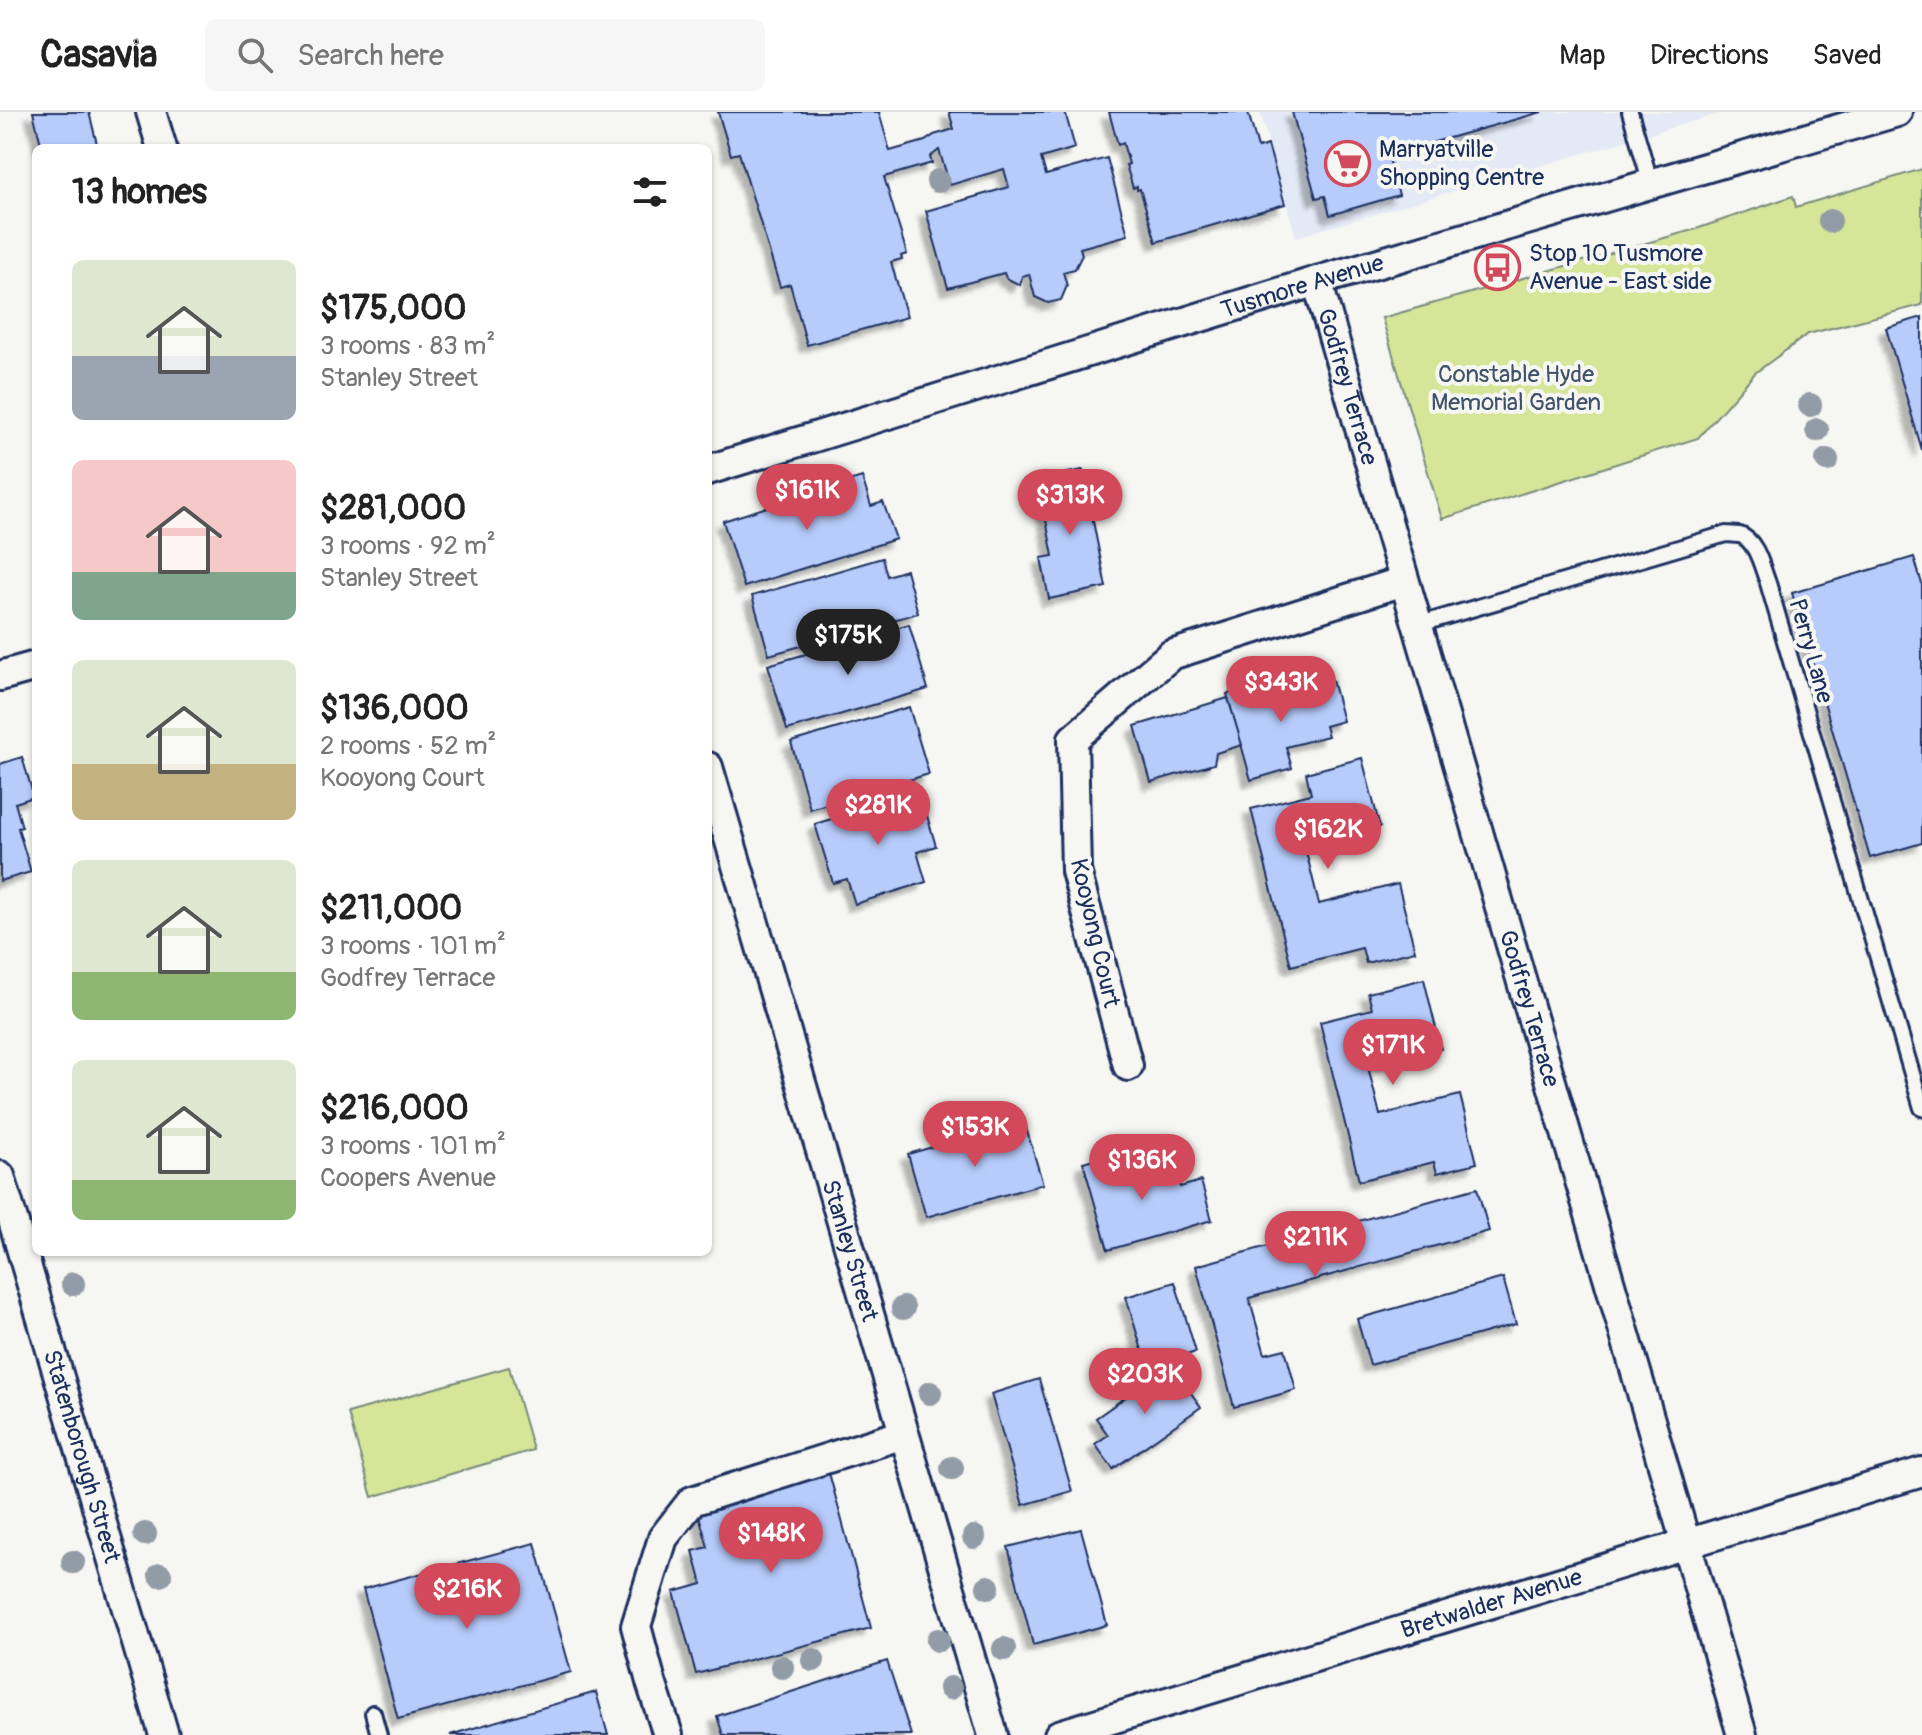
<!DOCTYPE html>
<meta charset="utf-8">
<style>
body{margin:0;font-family:Pangolin,sans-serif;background:#f6f6f6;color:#222;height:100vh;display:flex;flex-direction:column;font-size:30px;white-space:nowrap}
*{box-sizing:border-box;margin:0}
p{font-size:26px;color:#767676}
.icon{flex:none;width:44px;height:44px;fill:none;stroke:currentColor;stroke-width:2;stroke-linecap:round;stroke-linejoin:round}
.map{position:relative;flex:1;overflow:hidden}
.panel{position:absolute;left:32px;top:32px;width:680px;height:1112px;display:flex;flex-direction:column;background:#fff;border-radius:12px;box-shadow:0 2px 6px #0004}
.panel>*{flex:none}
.price{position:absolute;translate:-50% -68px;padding:0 18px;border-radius:28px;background:#d1495b;color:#fff;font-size:26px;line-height:52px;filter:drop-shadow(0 2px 4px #0008)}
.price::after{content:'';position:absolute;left:50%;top:48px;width:24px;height:18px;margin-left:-12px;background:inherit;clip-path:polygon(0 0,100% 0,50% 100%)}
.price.active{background:#222;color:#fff}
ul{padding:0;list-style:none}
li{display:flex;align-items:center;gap:24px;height:200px;padding:0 40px}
li span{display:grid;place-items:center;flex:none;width:224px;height:160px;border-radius:12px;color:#555}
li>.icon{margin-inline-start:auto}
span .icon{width:96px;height:96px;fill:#fffc;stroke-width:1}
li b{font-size:34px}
h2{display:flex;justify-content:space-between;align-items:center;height:96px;padding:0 40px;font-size:34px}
header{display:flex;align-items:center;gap:48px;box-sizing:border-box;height:112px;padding:0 40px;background:#fff;border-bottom:2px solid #e0e0e0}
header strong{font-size:38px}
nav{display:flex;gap:44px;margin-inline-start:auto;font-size:28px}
.search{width:560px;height:72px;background:#f6f6f6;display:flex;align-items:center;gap:20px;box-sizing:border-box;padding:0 28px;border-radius:12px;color:#767676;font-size:30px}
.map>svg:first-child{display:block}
.built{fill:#e3e9f5}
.green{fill:#d7e598;stroke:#798a7b;stroke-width:2}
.building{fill:#b8ccfc;stroke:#1b2f5e;stroke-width:2;filter:url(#shadow)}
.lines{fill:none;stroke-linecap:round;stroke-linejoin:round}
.service-casing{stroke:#1b2f5e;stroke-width:20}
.minor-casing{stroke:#1b2f5e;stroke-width:34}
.service{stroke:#f6f6f2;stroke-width:14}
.minor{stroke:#f6f6f2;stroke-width:28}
.tree{fill:#929ca7}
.labels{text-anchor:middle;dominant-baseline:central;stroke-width:8;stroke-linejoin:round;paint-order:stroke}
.poi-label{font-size:24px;fill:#1b2f5e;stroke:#f6f6f2;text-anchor:start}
.street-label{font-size:24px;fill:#1b2f5e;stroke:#f6f6f2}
.park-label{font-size:24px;fill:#41536a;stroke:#f6f6f2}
</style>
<header>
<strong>Casavia</strong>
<div class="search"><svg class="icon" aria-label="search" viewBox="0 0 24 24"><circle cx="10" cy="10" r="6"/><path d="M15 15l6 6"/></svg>Search here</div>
<nav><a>Map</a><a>Directions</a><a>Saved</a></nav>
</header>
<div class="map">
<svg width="1922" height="1623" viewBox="0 0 1922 1623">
<defs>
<filter id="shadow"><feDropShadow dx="-7" dy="7" stdDeviation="2" flood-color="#0004"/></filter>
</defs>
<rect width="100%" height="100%" fill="#f6f6f2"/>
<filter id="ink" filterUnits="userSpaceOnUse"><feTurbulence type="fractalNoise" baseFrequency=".0125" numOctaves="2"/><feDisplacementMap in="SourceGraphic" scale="16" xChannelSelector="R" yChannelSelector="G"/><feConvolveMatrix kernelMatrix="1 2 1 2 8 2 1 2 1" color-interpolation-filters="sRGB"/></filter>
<g filter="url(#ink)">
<!-- built -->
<path class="built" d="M1260,0H1725L1296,125Z"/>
<!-- green -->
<g class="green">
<path d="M1922,57V193L1808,222L1755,261L1698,326L1442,407L1382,206L1696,117L1793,84L1796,95Z"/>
<path d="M509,1255L533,1338L372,1385L348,1301Z"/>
</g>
<!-- building -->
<g class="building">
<path d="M33,0H89L98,36H42Z"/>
<path d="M718,0H879L890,39L925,29L934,23L954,17L949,0H1065L1075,36L1041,46L1046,63L1107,46L1128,123L1080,136L1082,143L1075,157L1063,160L1067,174L1061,188L1048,191L1035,185L1029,162L1022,164L1020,173L1006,166L1004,161L948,176L926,99L1009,75L1004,57L950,73L939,38L930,45L932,51L884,65L907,142L901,144L902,147L891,150L907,205L807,233L790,172L780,175L739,41L731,43Z"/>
<path d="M1109,0H1248L1258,36L1268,33L1285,92L1156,130L1140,77L1137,78V74L1133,76L1126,53L1129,52L1123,31L1118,33Z"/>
<path d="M1292,0H1542L1388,43L1399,83L1330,103L1325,84L1316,86Z"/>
<path d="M1922,205V338L1886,216Z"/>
<path d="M1083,358L1106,475L1049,487L1041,446L1053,444L1038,367Z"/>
<path d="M862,365L871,394L883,390L896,427L744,475L723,409Z"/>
<path d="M1914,445L1922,472V731L1870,746L1792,481Z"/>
<path d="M882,446L887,464L906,458L918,501L769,543L752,484Z"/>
<path d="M909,512L928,577L787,618L768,553Z"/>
<path d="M1332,568L1343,609L1325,614L1328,624L1286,635L1292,656L1251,668L1227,582L1259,573L1263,587Z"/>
<path d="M1228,586L1242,633L1216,641L1214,652L1151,670L1135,614Z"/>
<path d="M909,595L929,662L810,697L791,630Z"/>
<path d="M22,645L34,685L15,691L22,715L18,716L31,760L0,769V652Z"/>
<path d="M1362,646L1380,715L1305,735L1319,792L1398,772L1415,839L1366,851L1362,836L1291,854L1251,697L1311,682L1306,661Z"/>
<path d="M920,680L936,734L917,740L926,770L855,792L847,767L833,771L815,712Z"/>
<path d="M1424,867L1441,937L1368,955L1380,1003L1460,983L1477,1051L1437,1061L1434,1050L1359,1069L1320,910L1372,897L1368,881Z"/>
<path d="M1024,1009L1043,1072L926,1105L908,1042Z"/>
<path d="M1119,1040L1127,1069L1174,1056L1180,1075L1201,1069L1212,1108L1108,1138L1083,1050Z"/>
<path d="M1477,1076L1489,1119L1249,1186L1265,1242L1285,1237L1296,1278L1234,1295L1196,1154Z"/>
<path d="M1503,1166L1516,1212L1370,1253L1357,1207Z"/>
<path d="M1175,1170L1196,1240L1147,1255L1126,1185Z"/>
<path d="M1171,1253L1201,1295L1113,1357L1095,1332L1108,1323L1096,1306Z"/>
<path d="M1039,1267L1072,1379L1023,1393L991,1282Z"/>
<path d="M828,1357L871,1516L696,1562L674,1480L702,1472L693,1439L708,1435L696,1393Z"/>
<path d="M1081,1417L1107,1513L1033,1533L1008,1435Z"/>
<path d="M535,1431L571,1560L398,1607L363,1477Z"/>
<path d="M887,1549L911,1623H723L717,1604Z"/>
<path d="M596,1580L608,1623H450Z"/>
</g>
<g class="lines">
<defs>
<g id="service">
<path d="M1630,0L1651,72"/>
<path d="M1417,513L1726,422C1728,422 1738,423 1740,423C1757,429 1762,456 1768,471L1922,996"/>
<path d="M373,1601L379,1623"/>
</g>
<g id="minor">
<path d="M151,0L162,36"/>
<path id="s1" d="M1317,169L1742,1623"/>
<path id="s2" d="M708,358L1317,169L1897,0"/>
<path d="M0,564L36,554"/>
<path id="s3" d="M708,655L993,1623"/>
<path d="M1128,954L1076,759L1073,627L1171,543L1404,469"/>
<path id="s4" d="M0,1064L164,1623"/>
<path d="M668,1623L651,1570L636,1514L663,1426L692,1389L904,1322"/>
<path id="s5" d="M1059,1623L1922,1360"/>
</g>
</defs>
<!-- service casing -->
<use href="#service" class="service-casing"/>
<!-- minor casing -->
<use href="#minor" class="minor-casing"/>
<!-- service -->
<use href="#service" class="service"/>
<!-- minor -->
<use href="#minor" class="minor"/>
</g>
<!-- trees -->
<g class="tree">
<circle cx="938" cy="69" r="12"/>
<circle cx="1830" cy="109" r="12"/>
<circle cx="1810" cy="293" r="12"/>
<circle cx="1817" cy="318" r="12"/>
<circle cx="1827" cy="348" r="12"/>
<circle cx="73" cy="1172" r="12"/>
<circle cx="903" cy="1196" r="12"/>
<circle cx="930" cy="1281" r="12"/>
<circle cx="952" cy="1356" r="12"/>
<circle cx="145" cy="1422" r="12"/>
<circle cx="974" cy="1425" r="12"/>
<circle cx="73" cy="1450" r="12"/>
<circle cx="160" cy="1463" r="12"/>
<circle cx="988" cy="1475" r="12"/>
<circle cx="938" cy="1528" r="12"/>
<circle cx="1004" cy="1537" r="12"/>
<circle cx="813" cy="1548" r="12"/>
<circle cx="782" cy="1555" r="12"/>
<circle cx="950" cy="1576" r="12"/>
</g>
</g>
<!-- icons -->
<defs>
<symbol id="supermarket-ring" viewBox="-11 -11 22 22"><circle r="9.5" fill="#f6f6f2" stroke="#d1495b" stroke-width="1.5"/><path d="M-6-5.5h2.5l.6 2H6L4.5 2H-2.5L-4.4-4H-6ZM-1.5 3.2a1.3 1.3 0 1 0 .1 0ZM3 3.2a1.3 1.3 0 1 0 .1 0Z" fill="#d1495b"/></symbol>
<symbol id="bus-ring" viewBox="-11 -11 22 22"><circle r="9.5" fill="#f6f6f2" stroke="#d1495b" stroke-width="1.5"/><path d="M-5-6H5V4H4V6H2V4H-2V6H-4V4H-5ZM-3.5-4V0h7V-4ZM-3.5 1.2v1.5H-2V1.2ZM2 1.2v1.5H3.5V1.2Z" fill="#d1495b"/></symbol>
</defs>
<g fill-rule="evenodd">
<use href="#supermarket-ring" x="1322" y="26" width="51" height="51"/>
<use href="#bus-ring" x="1472" y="130" width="51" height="51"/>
</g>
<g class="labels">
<!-- poi labels -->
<g class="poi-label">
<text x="1379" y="37">Marryatville<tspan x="1379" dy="28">Shopping Centre</tspan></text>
<text x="1529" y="141">Stop 10 Tusmore<tspan x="1529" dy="28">Avenue - East side</tspan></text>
</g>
<!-- street labels -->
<g class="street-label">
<text stroke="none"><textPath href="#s2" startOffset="622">Tusmore Avenue</textPath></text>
<text stroke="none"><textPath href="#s1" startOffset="110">Godfrey Terrace</textPath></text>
<text transform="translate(1811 539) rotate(74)">Perry Lane</text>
<text transform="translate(1095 821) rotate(77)">Kooyong Court</text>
<text stroke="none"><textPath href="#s1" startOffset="758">Godfrey Terrace</textPath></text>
<text stroke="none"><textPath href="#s3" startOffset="504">Stanley Street</textPath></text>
<text stroke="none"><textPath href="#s4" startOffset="292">Statenborough Street</textPath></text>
<text stroke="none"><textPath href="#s5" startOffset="452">Bretwalder Avenue</textPath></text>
</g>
<!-- park labels -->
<g class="park-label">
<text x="1516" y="262">Constable Hyde<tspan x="1516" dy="28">Memorial Garden</tspan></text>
</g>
</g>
</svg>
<b class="price" style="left:807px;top:420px">$161K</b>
<b class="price" style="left:1070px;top:425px">$313K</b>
<b class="price active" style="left:848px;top:565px">$175K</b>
<b class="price" style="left:1281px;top:612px">$343K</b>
<b class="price" style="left:878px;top:735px">$281K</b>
<b class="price" style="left:1328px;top:759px">$162K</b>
<b class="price" style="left:1393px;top:975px">$171K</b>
<b class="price" style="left:975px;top:1057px">$153K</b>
<b class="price" style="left:1142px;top:1090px">$136K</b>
<b class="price" style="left:1315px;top:1167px">$211K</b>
<b class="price" style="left:1145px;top:1304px">$203K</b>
<b class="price" style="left:771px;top:1463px">$148K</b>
<b class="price" style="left:467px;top:1519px">$216K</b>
<section class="panel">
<h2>13 homes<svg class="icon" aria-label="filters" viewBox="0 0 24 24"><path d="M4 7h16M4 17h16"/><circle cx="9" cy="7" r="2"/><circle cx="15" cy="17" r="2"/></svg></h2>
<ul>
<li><span style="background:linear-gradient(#dfe7d0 60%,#9aa5b1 0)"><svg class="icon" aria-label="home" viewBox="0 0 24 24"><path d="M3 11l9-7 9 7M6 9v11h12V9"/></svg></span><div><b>$175,000</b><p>3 rooms · 83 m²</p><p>Stanley Street</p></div></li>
<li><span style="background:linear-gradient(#f6c9c9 70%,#7fa58c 0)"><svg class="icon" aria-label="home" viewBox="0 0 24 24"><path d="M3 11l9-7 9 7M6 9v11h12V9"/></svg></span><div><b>$281,000</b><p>3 rooms · 92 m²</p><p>Stanley Street</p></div></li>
<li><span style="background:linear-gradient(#dfe7d0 65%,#c2b280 0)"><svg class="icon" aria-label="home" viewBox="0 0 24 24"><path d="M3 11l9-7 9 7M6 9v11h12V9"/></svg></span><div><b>$136,000</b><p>2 rooms · 52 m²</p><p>Kooyong Court</p></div></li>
<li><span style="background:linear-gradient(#dfe7d0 70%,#8fb573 0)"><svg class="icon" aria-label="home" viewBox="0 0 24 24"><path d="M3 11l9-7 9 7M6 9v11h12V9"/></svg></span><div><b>$211,000</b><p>3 rooms · 101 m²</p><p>Godfrey Terrace</p></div></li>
<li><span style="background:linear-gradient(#dfe7d0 75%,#8fb573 0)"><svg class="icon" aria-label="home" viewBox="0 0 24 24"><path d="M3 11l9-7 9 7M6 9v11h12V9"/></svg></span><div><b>$216,000</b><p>3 rooms · 101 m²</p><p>Coopers Avenue</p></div></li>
</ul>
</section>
</div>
